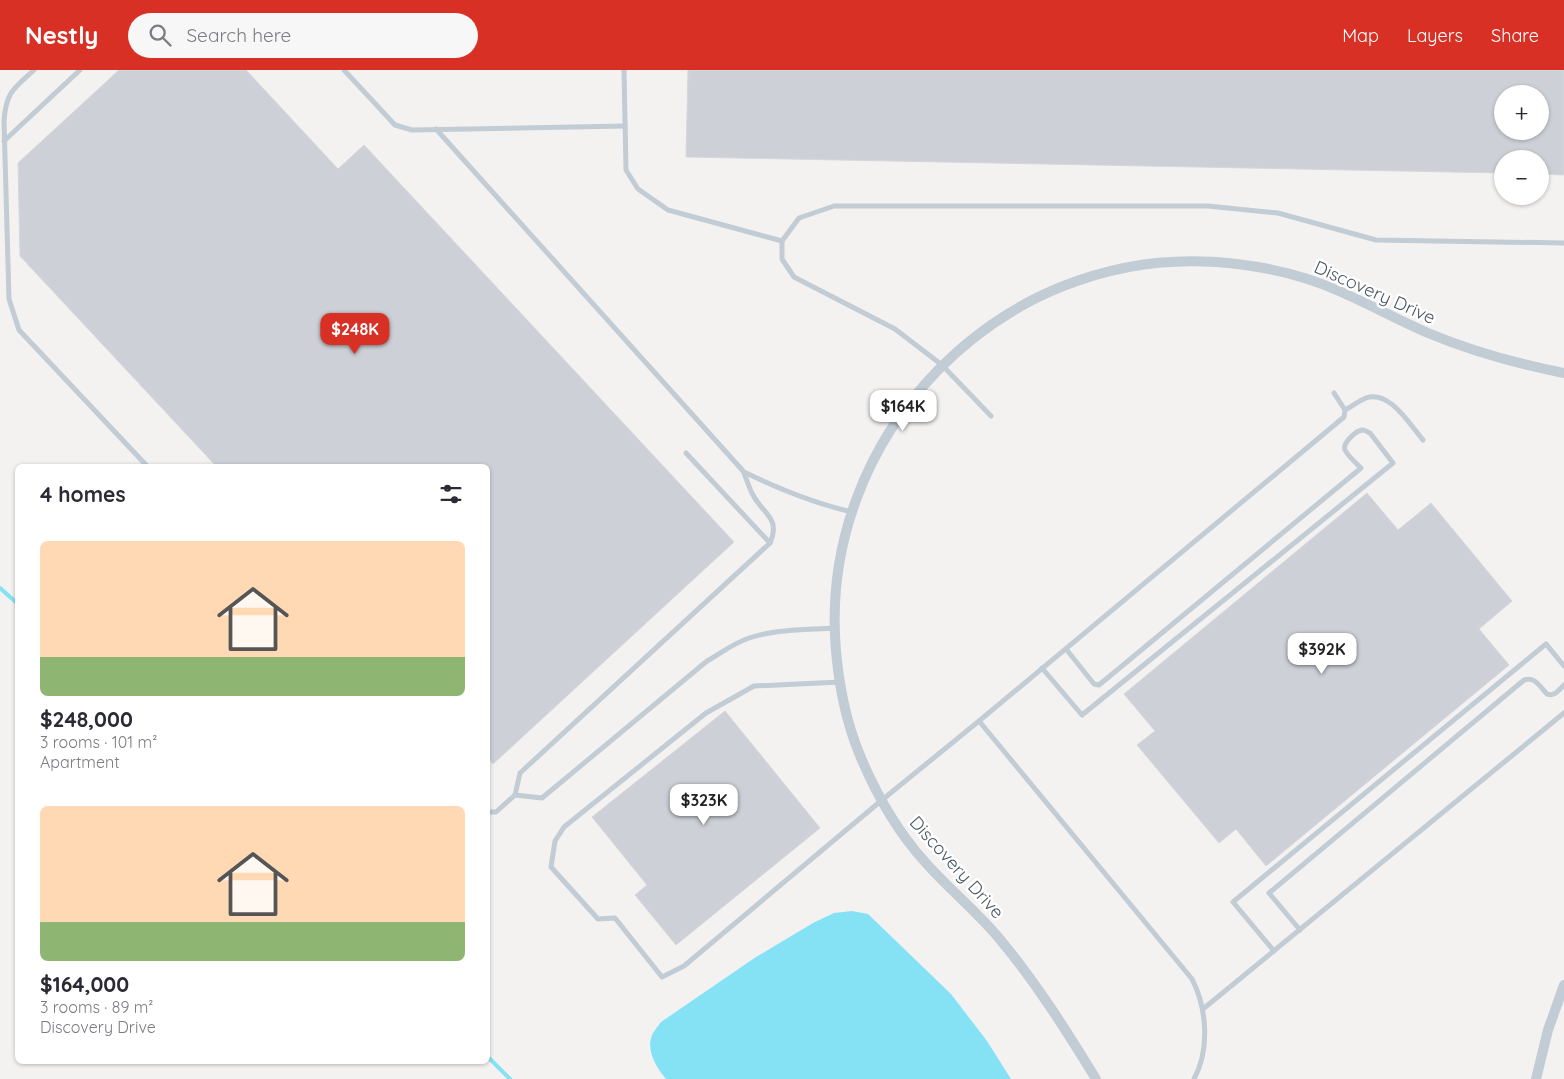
<!DOCTYPE html>
<meta charset="utf-8">
<style>
body{margin:0;font-family:Quicksand,sans-serif;background:#f7f7f7;color:#2b2b33;height:100vh;display:flex;flex-direction:column;font-size:19px;white-space:nowrap}
*{box-sizing:border-box;margin:0}
p{font-size:16px;color:#7c7c81}
.icon{flex:none;width:28px;height:28px;fill:none;stroke:currentColor;stroke-width:2;stroke-linecap:round;stroke-linejoin:round}
.map{position:relative;flex:1;overflow:hidden}
.panel{position:absolute;left:15px;top:394px;width:475px;height:600px;display:flex;flex-direction:column;background:#fff;border-radius:8px;box-shadow:0 1px 4px #0004}
.panel>*{flex:none}
.controls{position:absolute;left:1494px;top:15px;display:grid;gap:10px}
.controls a{display:grid;place-items:center;width:55px;height:55px;border-radius:50%;background:#fff;box-shadow:0 1px 4px #0004;font-size:25px}
.price{position:absolute;translate:-50% -42px;padding:0 11px;border-radius:10px;background:#fff;color:#222;font-size:16px;line-height:32px;filter:drop-shadow(0 1px 2px #0008)}
.price::after{content:'';position:absolute;left:50%;top:30px;width:15px;height:11px;margin-left:-8px;background:inherit;clip-path:polygon(0 0,100% 0,50% 100%)}
.price.active{background:#d93025;color:#fff}
ul{padding:0;list-style:none}
li{display:grid;align-content:center;gap:10px;height:265px;padding:0 25px}
li span{display:grid;place-items:center;height:155px;border-radius:8px;color:#555}
li>.icon{margin-inline-start:auto}
span .icon{width:90px;height:90px;fill:#fffc;stroke-width:1}
li b{font-size:21px}
h2{display:flex;justify-content:space-between;align-items:center;height:60px;padding:0 25px;font-size:21px}
header{display:flex;align-items:center;gap:30px;box-sizing:border-box;height:70px;padding:0 25px;background:#d93025;color:#fff}
header strong{font-size:24px}
nav{display:flex;gap:28px;margin-inline-start:auto;font-size:18px}
.search{width:350px;height:45px;background:#f7f7f7;display:flex;align-items:center;gap:12px;box-sizing:border-box;padding:0 18px;border-radius:28px;color:#7c7c81;font-size:19px}
.map>svg:first-child{display:block}
.water{fill:#85e2f5}
.lines{fill:none;stroke-linecap:round;stroke-linejoin:round}
.stream{stroke:#85e2f5;stroke-width:4}
.building{fill:#cdd0d6;stroke:#d5d7dd;fill-rule:evenodd}
.lane{stroke:#c1ccd4;stroke-width:5}
.street{stroke:#c1ccd4;stroke-width:10}
.labels{text-anchor:middle;dominant-baseline:central;stroke-width:5;stroke-linejoin:round;paint-order:stroke}
.street-label{font-size:18px;fill:#475561;stroke:#fff}
</style>
<header>
<strong>Nestly</strong>
<div class="search"><svg class="icon" aria-label="search" viewBox="0 0 24 24"><circle cx="10" cy="10" r="6"/><path d="M15 15l6 6"/></svg>Search here</div>
<nav><a>Map</a><a>Layers</a><a>Share</a></nav>
</header>
<div class="map">
<svg width="1564" height="1009" viewBox="0 0 1564 1009">
<rect width="100%" height="100%" fill="#f4f1f1"/>
<!-- water -->
<path class="water" d="M852,841L868,844L951,924L987,971L1011,1009H666C656,997 646,981 652,965C654,961 658,956 661,952L756,887L813,853L834,843Z"/>
<g class="lines">
<!-- stream -->
<g class="stream">
<path d="M0,518L18,534"/>
<path d="M488,987L510,1009"/>
</g>
</g>
<!-- building -->
<g class="building">
<path d="M119,0H246L338,99L364,75L734,472L493,694L488,688V396H216L20,186L18,93Z"/>
<path d="M688,0H1564V105L1540,104V89H1502V103L686,87ZM1502,24H1540V61H1502Z"/>
<path d="M1367,423L1398,460L1431,433L1512,531L1479,559L1509,595L1266,796L1236,759L1219,773L1137,675L1155,661L1124,624Z"/>
<path d="M725,641L820,758L676,875L635,825L647,815L592,747Z"/>
</g>
<g class="lines">
<!-- lane -->
<g class="lane">
<path d="M34,0C13,19 6,22 4,51L9,229L19,260L147,396"/>
<path d="M344,0L395,55L412,60L625,56"/>
<path d="M624,0L626,100L638,119L668,140L782,171"/>
<path d="M436,59L744,402C779,419 813,433 852,442"/>
<path d="M4,71L80,0"/>
<path d="M1345,340C1352,336 1359,331 1366,328C1390,320 1410,355 1423,370"/>
<path d="M991,346L942,295L895,259L794,207L782,189V171L799,148L834,136H1208L1278,143L1376,170L1564,173"/>
<path d="M686,383L770,473"/>
<path d="M1042,598L1082,645L1393,393L1370,363C1367,362 1366,360 1362,360C1356,361 1342,373 1345,380C1348,386 1356,393 1361,398L1099,615L1094,614L1066,579"/>
<path d="M840,612L754,616L706,643L564,757L555,771L551,797L598,849L615,848L662,907L684,896L882,730L979,651L1192,909C1207,938 1210,980 1194,1009"/>
<path d="M979,651L1344,347L1345,340L1334,323"/>
<path d="M515,725L520,703L770,473C781,448 763,444 753,425C749,418 747,410 744,403"/>
<path d="M488,742H496L515,725L542,728L707,591C721,583 734,573 749,568C776,559 807,560 835,558"/>
<path d="M1300,860L1269,823L1524,610C1535,606 1540,617 1547,624C1554,627 1559,620 1564,615"/>
<path d="M1274,881L1233,832L1546,574L1564,596"/>
<path d="M1203,939L1564,643"/>
</g>
<!-- street -->
<g class="street">
<path d="M1096,1009C1066,960 1035,911 998,867C975,840 948,818 925,792C896,760 875,722 859,683C846,651 839,615 836,581C817,366 1000,177 1216,192C1258,195 1301,204 1339,221C1369,234 1398,250 1428,263C1471,281 1518,294 1564,303"/>
<path d="M1536,1009L1548,960L1564,915"/>
</g>
</g>
<g class="labels">
<!-- street labels -->
<g class="street-label">
<text transform="translate(1375 222) rotate(24)">Discovery Drive</text>
<text transform="translate(957 797) rotate(48)">Discovery Drive</text>
</g>
</g>
</svg>
<div class="controls">
<a>+</a>
<a>−</a>
</div>
<b class="price active" style="left:355px;top:285px">$248K</b>
<b class="price" style="left:903px;top:362px">$164K</b>
<b class="price" style="left:1322px;top:605px">$392K</b>
<b class="price" style="left:704px;top:756px">$323K</b>
<section class="panel">
<h2>4 homes<svg class="icon" aria-label="filters" viewBox="0 0 24 24"><path d="M4 7h16M4 17h16"/><circle cx="9" cy="7" r="2"/><circle cx="15" cy="17" r="2"/></svg></h2>
<ul>
<li><span style="background:linear-gradient(#ffd9b3 75%,#8fb573 0)"><svg class="icon" aria-label="home" viewBox="0 0 24 24"><path d="M3 11l9-7 9 7M6 9v11h12V9"/></svg></span><div><b>$248,000</b><p>3 rooms · 101 m²</p><p>Apartment</p></div></li>
<li><span style="background:linear-gradient(#ffd9b3 75%,#8fb573 0)"><svg class="icon" aria-label="home" viewBox="0 0 24 24"><path d="M3 11l9-7 9 7M6 9v11h12V9"/></svg></span><div><b>$164,000</b><p>3 rooms · 89 m²</p><p>Discovery Drive</p></div></li>
</ul>
</section>
</div>
